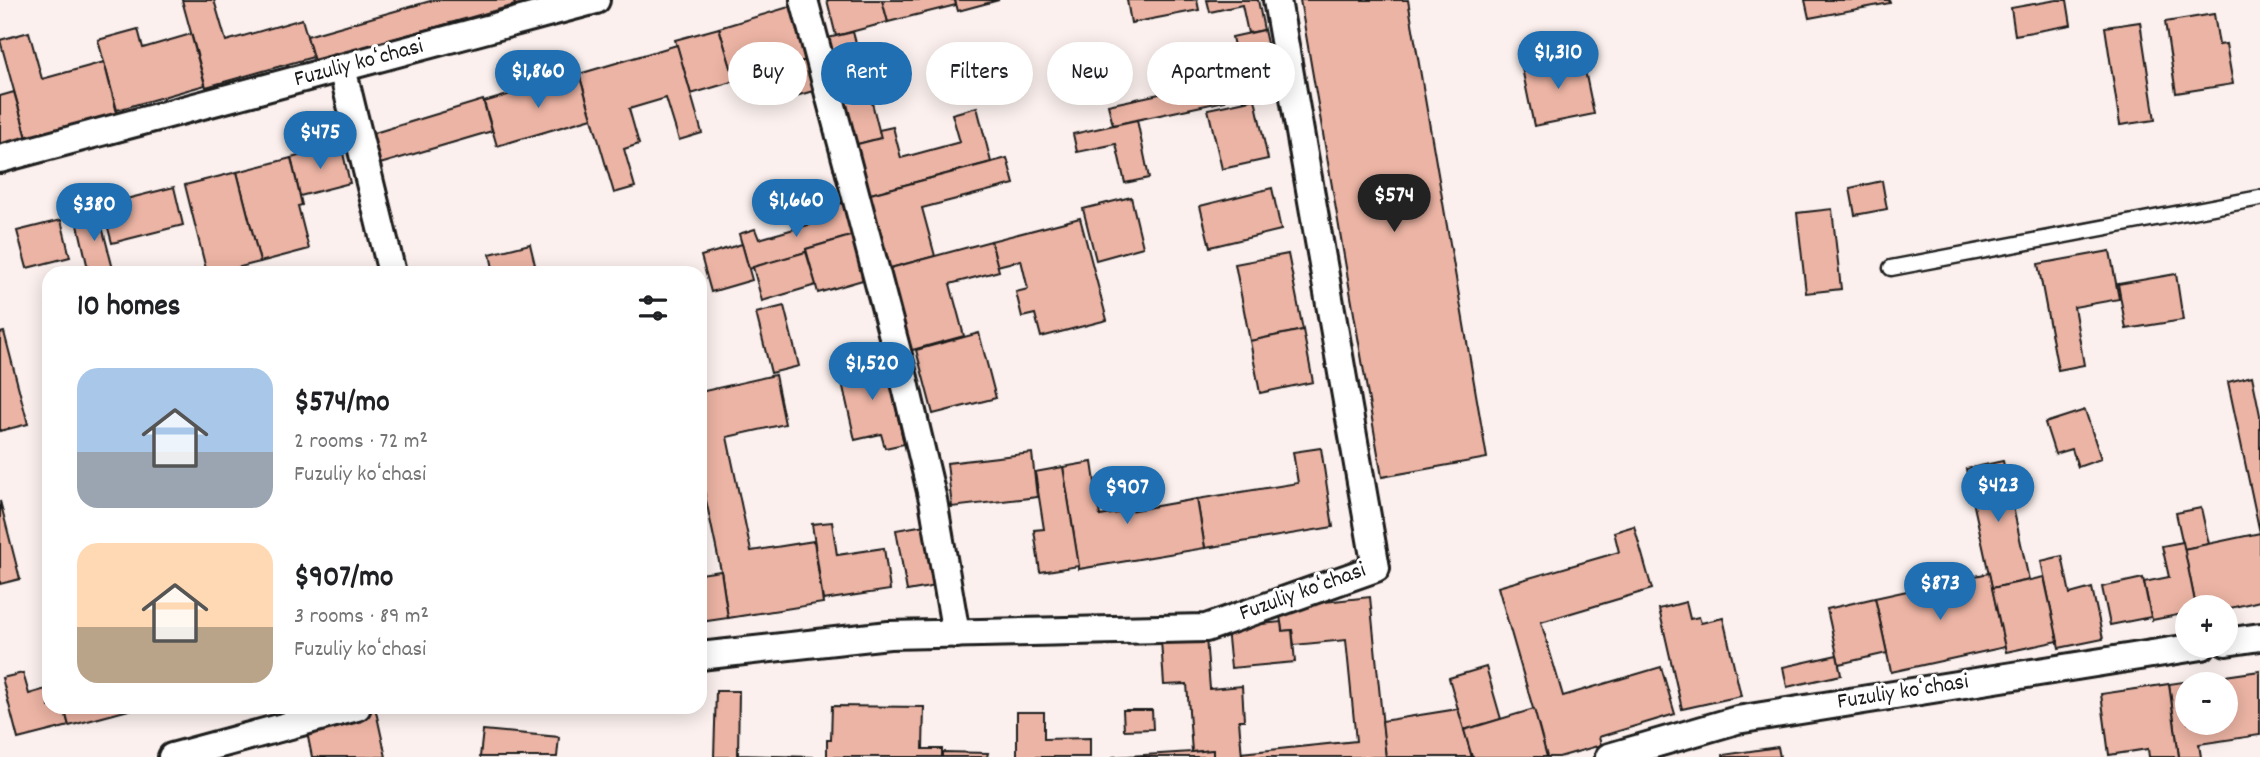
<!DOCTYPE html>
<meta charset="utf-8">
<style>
body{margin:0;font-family:Dekko,sans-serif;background:#f2f2f2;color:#202124;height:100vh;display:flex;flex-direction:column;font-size:26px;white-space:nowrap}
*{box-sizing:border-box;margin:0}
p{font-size:23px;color:#757577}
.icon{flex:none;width:38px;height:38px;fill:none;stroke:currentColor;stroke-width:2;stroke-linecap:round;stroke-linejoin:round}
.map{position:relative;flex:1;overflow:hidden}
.details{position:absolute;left:42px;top:266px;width:665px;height:448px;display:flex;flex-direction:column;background:#fff;border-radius:21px;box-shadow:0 4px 18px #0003}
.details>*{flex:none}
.guide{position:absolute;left:728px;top:42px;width:665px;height:63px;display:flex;gap:14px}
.tools{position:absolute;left:2175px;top:595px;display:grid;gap:14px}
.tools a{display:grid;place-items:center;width:63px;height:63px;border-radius:50%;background:#fff;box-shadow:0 4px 18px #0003;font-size:35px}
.price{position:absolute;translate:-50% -60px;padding:0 16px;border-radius:24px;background:#1f6fb2;color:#fff;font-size:23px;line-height:46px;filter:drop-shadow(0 2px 4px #0008)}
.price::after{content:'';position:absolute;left:50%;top:42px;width:21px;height:16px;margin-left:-10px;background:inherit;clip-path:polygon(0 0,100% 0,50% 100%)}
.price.on{background:#222;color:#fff}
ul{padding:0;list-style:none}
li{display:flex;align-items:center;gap:21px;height:175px;padding:0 35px}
li span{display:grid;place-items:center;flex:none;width:196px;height:140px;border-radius:21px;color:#555}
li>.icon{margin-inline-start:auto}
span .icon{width:84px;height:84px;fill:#fffc;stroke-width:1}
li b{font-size:30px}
h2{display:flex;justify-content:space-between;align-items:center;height:84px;padding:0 35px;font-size:30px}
.chip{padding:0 24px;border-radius:32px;background:#fff;box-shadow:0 4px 18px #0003;font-size:24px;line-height:63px}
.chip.on{background:#1f6fb2;color:#fff}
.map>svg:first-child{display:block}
.building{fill:#ecb4a4;stroke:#1c1c1c;stroke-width:2;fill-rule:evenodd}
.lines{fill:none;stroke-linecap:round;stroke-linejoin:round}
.lane-casing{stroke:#1c1c1c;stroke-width:19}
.street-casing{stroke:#1c1c1c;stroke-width:32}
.lane{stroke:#fff;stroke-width:14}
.street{stroke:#fff;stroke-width:26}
.labels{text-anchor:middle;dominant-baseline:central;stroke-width:6;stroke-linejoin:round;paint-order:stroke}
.street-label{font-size:23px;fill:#1c1c1c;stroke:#fff}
</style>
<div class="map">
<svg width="2260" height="757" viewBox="0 0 2260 757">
<rect width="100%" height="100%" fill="#fbf0ed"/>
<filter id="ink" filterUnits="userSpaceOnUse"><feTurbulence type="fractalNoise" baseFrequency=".0143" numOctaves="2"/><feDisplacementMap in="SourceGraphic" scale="14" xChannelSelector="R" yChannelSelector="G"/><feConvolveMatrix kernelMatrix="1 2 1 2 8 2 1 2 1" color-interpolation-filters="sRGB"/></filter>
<g filter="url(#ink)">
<!-- building -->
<g class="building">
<path d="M182,0H214L226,41L302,19L313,57L206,87Z"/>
<path d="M434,0H514L515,5L314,61L307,36Z"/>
<path d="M514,0H534L515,5Z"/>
<path d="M827,0H882L888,22L836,36Z"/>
<path d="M882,0H955L956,5L888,22Z"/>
<path d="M955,0H999L958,11Z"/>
<path d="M1127,0H1197L1199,10L1131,23Z"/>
<path d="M1207,0H1258L1264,30L1248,33L1242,5L1210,12Z"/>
<path d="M1300,0H1408L1487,458L1382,477Z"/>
<path d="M1805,0H1889L1890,3L1809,18Z"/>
<path d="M2057,0H2067L2071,25L2015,35L2011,8Z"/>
<path d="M792,6L807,60L735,81L719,28Z"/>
<path d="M2214,14L2219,45L2226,44L2233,84L2176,93L2165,22Z"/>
<path d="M2140,22L2155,120L2120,125L2105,27Z"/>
<path d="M719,28L735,81L691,94L675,40Z"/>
<path d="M138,29L143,48L191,34L205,85L117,110L98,40Z"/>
<path d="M1264,30L1278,93L1244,101L1241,84L1226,87L1219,54L1235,51L1232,37Z"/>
<path d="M29,32L42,79L104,62L117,113L27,138L0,40Z"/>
<path d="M853,32L868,87L843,94L828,38Z"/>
<path d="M677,45L702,133L679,140L666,98L629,109L639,144L624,149L635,187L614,193L579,74Z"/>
<path d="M1582,56L1594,114L1534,126L1522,68Z"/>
<path d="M811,59L820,89L782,100L773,69Z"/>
<path d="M579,74L592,118L497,146L484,102Z"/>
<path d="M1220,81L1225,101L1113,125L1108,105Z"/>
<path d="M868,87L881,138L850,146L837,95Z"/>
<path d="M14,92L27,138L0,146V96Z"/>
<path d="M1255,99L1268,159L1222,169L1208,109Z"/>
<path d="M483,100L492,131L380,164L371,134Z"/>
<path d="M977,107L991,162L863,196L850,146L881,138L879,130L893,127L901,158L960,142L952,114Z"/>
<path d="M1137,120L1149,178L1125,183L1116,144L1077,152L1073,134Z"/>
<path d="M341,145L350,183L300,196L291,158Z"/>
<path d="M291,158L302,205L298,206L309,249L260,262L237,172Z"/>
<path d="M1007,158L1014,184L922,208L935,256L883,270L863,196Z"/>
<path d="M237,172L260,262L228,270V273H207L185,185Z"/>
<path d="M1882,181L1887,209L1855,215L1850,188Z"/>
<path d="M174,187L183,225L112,243L102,205Z"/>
<path d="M1272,188L1281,230L1210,247L1200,206Z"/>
<path d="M1131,197L1143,247L1096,260L1083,209Z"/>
<path d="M844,202L854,235L806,249V252L749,269L739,234L755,229L759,239L829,219L826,208Z"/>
<path d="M1832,209L1841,289L1806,293L1797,213Z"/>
<path d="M98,211L113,269L89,273L76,216Z"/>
<path d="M1080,218L1107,320L1041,337L1035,314L1022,317L1016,292L1028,289L1021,260L997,266L991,241Z"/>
<path d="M61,220L70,257L27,268L17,231Z"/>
<path d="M854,235L866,279L818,293L806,249Z"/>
<path d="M991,241L999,271L950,284L964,336L905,352L883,270Z"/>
<path d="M530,244L537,273H494L490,254Z"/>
<path d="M742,244L752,280L711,292L701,256Z"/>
<path d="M2110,251L2119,299L2074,307L2084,365L2058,370L2038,264Z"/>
<path d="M806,252L816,285L762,301L753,267Z"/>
<path d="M1288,254L1303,330L1250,341L1235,264Z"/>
<path d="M2176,274L2183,320L2126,329L2118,284Z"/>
<path d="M784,306L799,366L771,373L756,313Z"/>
<path d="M1303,330L1313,382L1260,393L1250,341Z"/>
<path d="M4,332L28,424L0,431V333Z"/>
<path d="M979,333L996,398L933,414L916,350Z"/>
<path d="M885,358L904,444L885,448L881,434L855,440L839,369Z"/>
<path d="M775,375L785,424L727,437L751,551L814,541L823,603L728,618L721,571L700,472V392Z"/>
<path d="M2252,376L2260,415V533L2228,382Z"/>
<path d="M2085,410L2101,459L2078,467L2072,449L2055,454L2045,423Z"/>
<path d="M1321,448L1333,527L1205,548L1197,499L1298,483L1293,452Z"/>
<path d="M1032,453L1037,497L952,507L947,463Z"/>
<path d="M2003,461L2029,580L1992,588L1966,469Z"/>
<path d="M1092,462L1100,516L1197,499L1205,548L1079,569L1063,467Z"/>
<path d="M1063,467L1079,566L1040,572L1034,530L1044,529L1035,472Z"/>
<path d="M0,501L20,579L0,584Z"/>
<path d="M2201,508L2209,544L2184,549L2176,513Z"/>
<path d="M832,522L837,555L884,548L890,590L823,600L812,524Z"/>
<path d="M925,525L936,586L907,591L896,530Z"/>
<path d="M1634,526L1652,589L1541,622L1563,696L1661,667L1675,714L1599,737L1601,745L1559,757H1547L1498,587L1619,552L1614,532Z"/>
<path d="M2260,533V601L2226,609L2196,607L2184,549Z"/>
<path d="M2183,542L2196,607H2188V613L2152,620L2144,582L2169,577L2162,546Z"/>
<path d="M2062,556L2070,594L2092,588L2103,639L2059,648L2041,561Z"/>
<path d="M721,571L728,618L700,622V574Z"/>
<path d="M1989,573L2005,647L1891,672L1875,598Z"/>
<path d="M2044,577L2058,641L2006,652L1992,588Z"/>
<path d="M2143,578L2151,617L2110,625L2102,587Z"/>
<path d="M1370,597L1386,757H1242L1241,753L1356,741L1346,640L1294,645L1292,630L1282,631L1279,607Z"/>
<path d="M1875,598L1887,653L1839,664L1827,609Z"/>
<path d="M1686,602L1690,619L1699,617L1701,623L1723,618L1741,696L1682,709L1659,609Z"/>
<path d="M1281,622L1282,631L1292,630L1295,662L1231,668L1227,628Z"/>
<path d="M1206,637L1210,689L1242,686L1244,720H1239L1242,757H1213V750L1192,752L1187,684L1164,685L1161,640Z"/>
<path d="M1837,655L1841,675L1787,687L1783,667Z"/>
<path d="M1486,667L1501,719L1464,730L1449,678Z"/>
<path d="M2260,671V735L2199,744L2201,757H2179L2169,684ZM2188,684H2226V723H2188Z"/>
<path d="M23,673L29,694L49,688V707H64L69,726L18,739L2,678Z"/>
<path d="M2169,684L2179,757H2149L2148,749L2109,755L2101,694Z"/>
<path d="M716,691H739L738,755L814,757H714Z"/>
<path d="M832,706L924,707L923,749H942V757H827V740H831Z"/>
<path d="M64,707H140L69,726Z"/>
<path d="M375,707L386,757H312L305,722Z"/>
<path d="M1458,709L1472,757H1386L1382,721Z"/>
<path d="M1534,709L1547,757H1472L1464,730Z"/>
<path d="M1123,710H1152L1153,729L1124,730Z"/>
<path d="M1017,712H1044V739L1090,738V757H1017Z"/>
<path d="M483,730L559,737L557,757H480Z"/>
<path d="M1778,747L1780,757H1723V755Z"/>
<path d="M1213,750V757H1112L1192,752Z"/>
<path d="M942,752L988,753L987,757H942Z"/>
</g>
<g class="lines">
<defs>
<path id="lane" d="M1891,268L2260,198"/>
<g id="street">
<path d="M804,0L904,378L933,500L956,634"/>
<path d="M342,68L392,273"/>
<path d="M0,159L596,0"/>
<path d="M2226,642L2260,637"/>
<path d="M700,656L889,635L1206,628L1376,568L1277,0"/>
<path d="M172,757L357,707"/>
<path d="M1609,757L1737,720L2202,646"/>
</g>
</defs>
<!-- lane casing -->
<use href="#lane" class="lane-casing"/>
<!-- street casing -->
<use href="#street" class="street-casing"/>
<!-- lane -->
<use href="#lane" class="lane"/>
<!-- street -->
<use href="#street" class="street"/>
</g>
</g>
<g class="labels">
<!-- street labels -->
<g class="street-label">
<text transform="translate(359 64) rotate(-15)">Fuzuliy koʻchasi</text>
<text transform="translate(1303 593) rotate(-20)">Fuzuliy koʻchasi</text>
<text transform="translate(1903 693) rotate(-9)">Fuzuliy koʻchasi</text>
</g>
</g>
</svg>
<div class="tools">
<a>+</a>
<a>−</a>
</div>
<b class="price" style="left:1558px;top:91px">$1,310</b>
<b class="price" style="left:538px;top:110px">$1,860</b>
<b class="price" style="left:320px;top:171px">$475</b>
<b class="price on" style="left:1394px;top:234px">$574</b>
<b class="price" style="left:796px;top:239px">$1,660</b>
<b class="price" style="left:94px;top:243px">$380</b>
<b class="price" style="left:872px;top:402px">$1,520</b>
<b class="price" style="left:1998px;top:524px">$423</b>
<b class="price" style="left:1127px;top:526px">$907</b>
<b class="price" style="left:1940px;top:622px">$873</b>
<div class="guide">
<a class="chip">Buy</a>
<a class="chip on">Rent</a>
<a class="chip">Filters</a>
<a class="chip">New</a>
<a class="chip">Apartment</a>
</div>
<section class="details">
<h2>10 homes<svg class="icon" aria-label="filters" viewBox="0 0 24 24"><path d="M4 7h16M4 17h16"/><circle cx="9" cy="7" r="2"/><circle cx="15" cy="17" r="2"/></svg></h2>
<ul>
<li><span style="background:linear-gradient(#a9c7e8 60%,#9aa5b1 0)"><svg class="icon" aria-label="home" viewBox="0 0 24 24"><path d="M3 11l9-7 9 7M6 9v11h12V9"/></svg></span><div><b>$574/mo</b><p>2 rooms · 72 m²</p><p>Fuzuliy koʻchasi</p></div></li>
<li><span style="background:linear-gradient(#ffd9b3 60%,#b9a48a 0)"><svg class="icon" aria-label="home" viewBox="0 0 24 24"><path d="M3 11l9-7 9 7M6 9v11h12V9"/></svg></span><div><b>$907/mo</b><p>3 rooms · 89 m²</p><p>Fuzuliy koʻchasi</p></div></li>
</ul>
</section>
</div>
